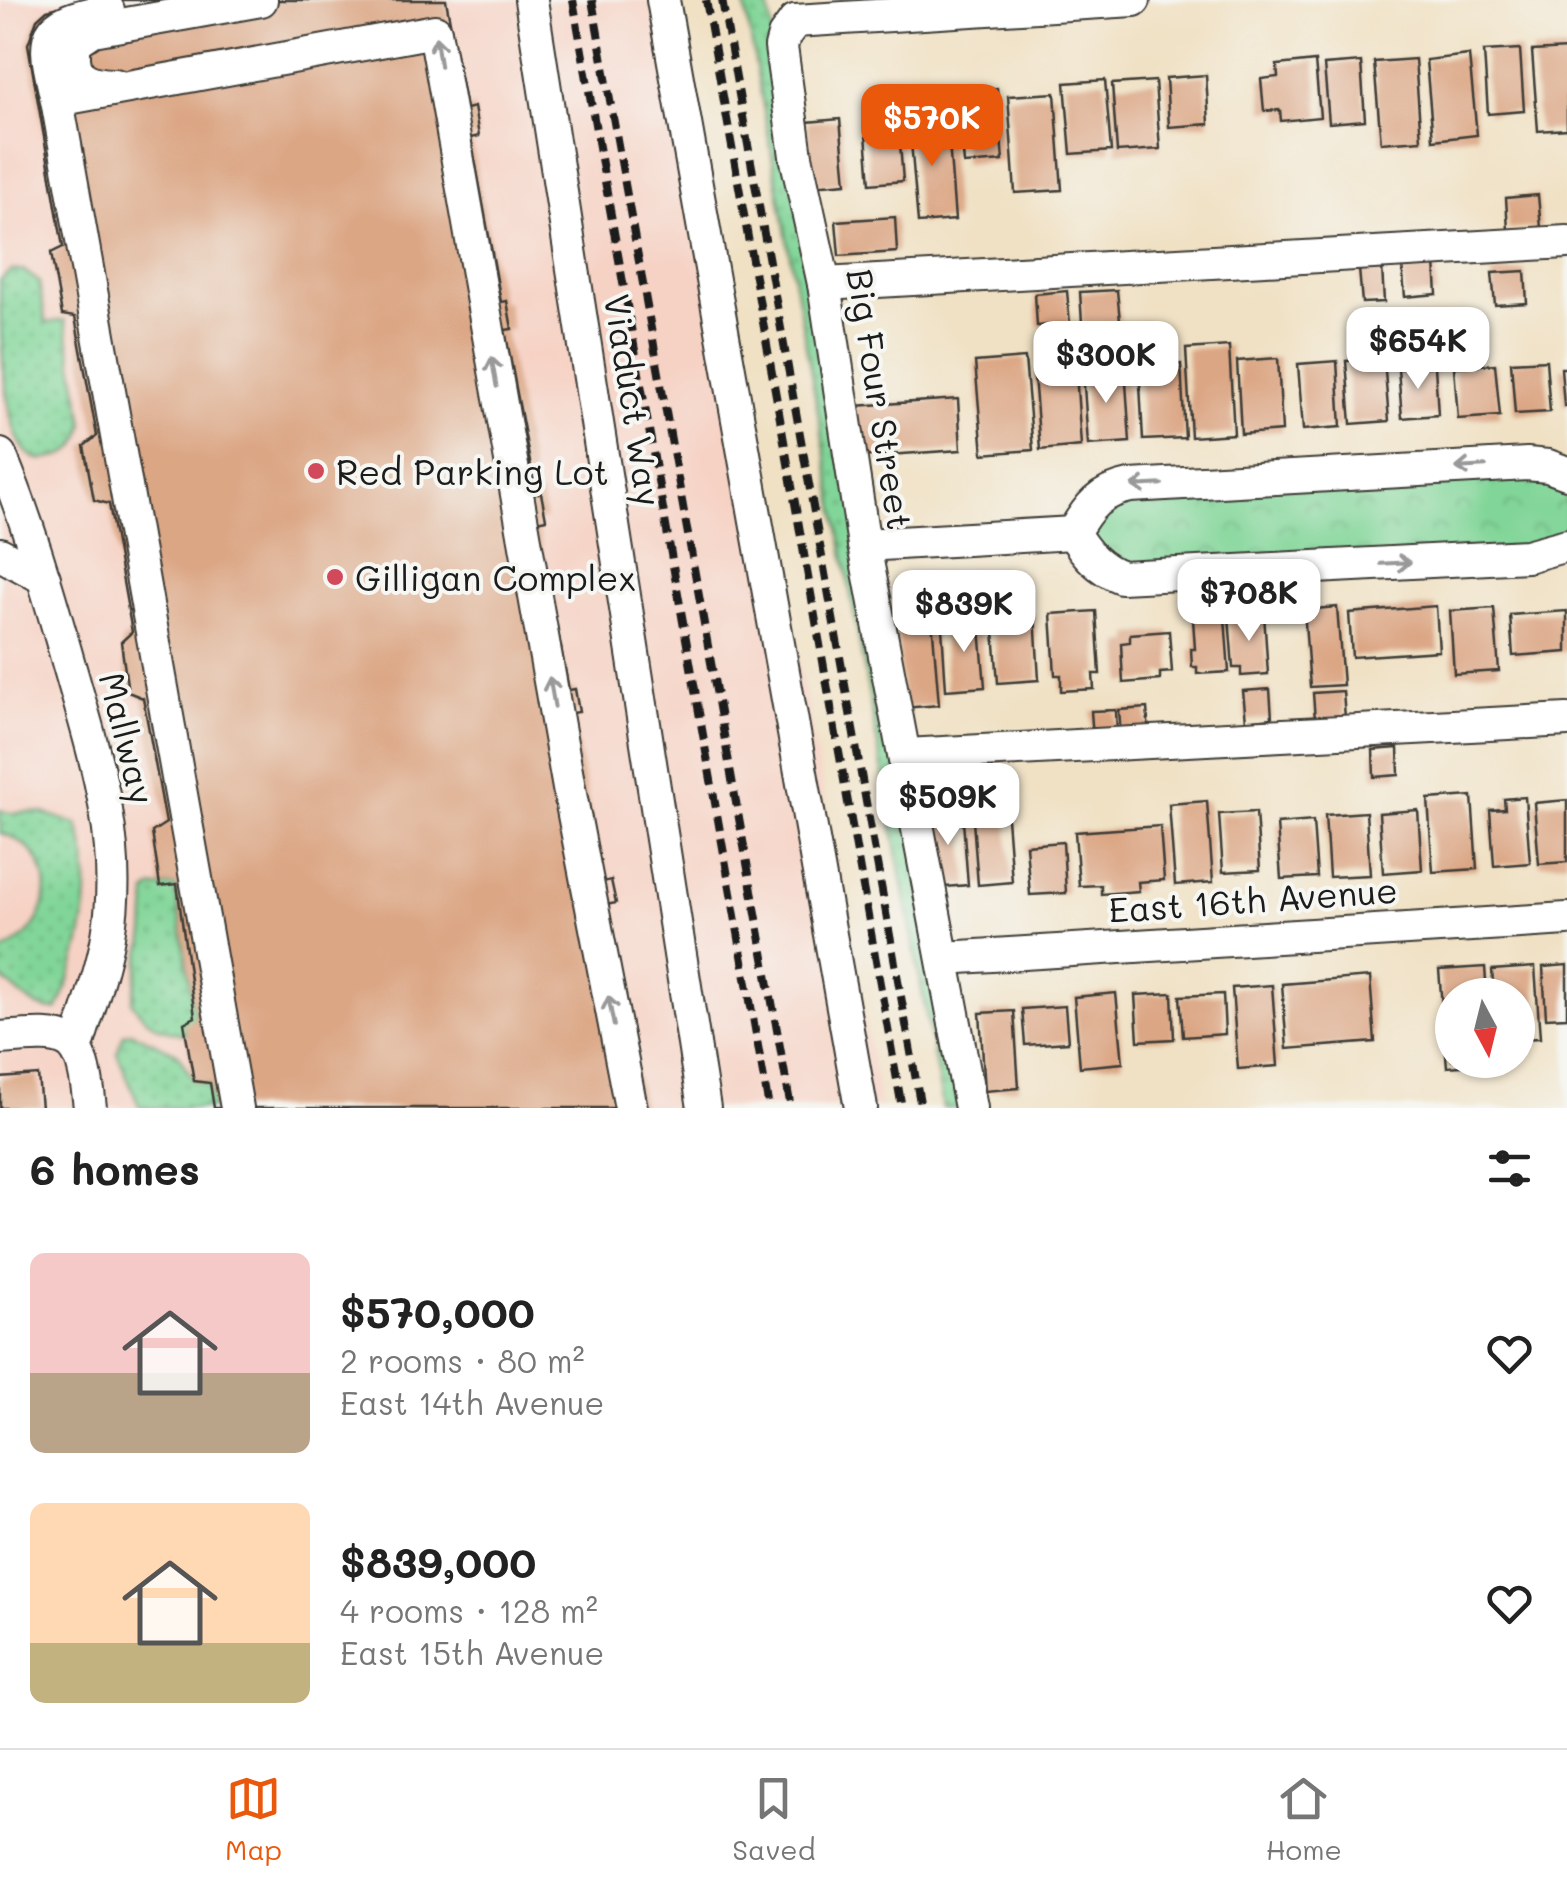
<!DOCTYPE html>
<meta charset="utf-8">
<style>
body{margin:0;font-family:Mali,sans-serif;background:#f6f6f6;color:#222;height:100vh;display:flex;flex-direction:column;font-size:38px;white-space:nowrap}
*{box-sizing:border-box;margin:0}
p{font-size:32px;color:#767676}
.icon{flex:none;width:55px;height:55px;fill:none;stroke:currentColor;stroke-width:2;stroke-linecap:round;stroke-linejoin:round}
.map{position:relative;height:1108px;overflow:hidden}
.details{display:flex;flex-direction:column;background:#fff;flex:1}
.details>*{flex:none}
.needle{width:65px;rotate:173deg}
.buttons{position:absolute;left:1435px;top:978px;display:grid;gap:20px}
.buttons a{display:grid;place-items:center;width:100px;height:100px;border-radius:50%;background:#fff;box-shadow:0 2px 8px #0004;font-size:50px}
.price{position:absolute;translate:-50% -85px;padding:0 22px;border-radius:20px;background:#fff;color:#222;font-size:32px;line-height:65px;filter:drop-shadow(0 2px 5px #0008)}
.price::after{content:'';position:absolute;left:50%;top:60px;width:30px;height:22px;margin-left:-15px;background:inherit;clip-path:polygon(0 0,100% 0,50% 100%)}
.price.current{background:#ea580c;color:#fff}
ul{padding:0;list-style:none}
li{display:flex;align-items:center;gap:30px;height:250px;padding:0 30px}
li span{display:grid;place-items:center;flex:none;width:280px;height:200px;border-radius:15px;color:#555}
li>.icon{margin-inline-start:auto}
span .icon{width:120px;height:120px;fill:#fffc;stroke-width:1}
li b{font-size:42px}
h2{display:flex;justify-content:space-between;align-items:center;height:120px;padding:0 30px;font-size:42px}
.tabs{display:flex;justify-content:space-around;align-items:center;height:140px;border-top:2px solid #e0e0e0;background:#fff;font-size:28px;color:#767676}
.tabs a{display:grid;justify-items:center;gap:5px}
.tabs .current{color:#ea580c}
.map>svg:first-child{display:block}
.built{fill:#f6d2c4}
.grass{fill:url(#grass-dots);stroke:#4e785a;stroke-width:2.5}
.park{fill:url(#park-crowns);stroke:#4e785a;stroke-width:2.5}
.building{fill:#dba684}
.lines{fill:none;stroke-linecap:round;stroke-linejoin:round}
.minor-casing{stroke:#3c3a35;stroke-width:36}
.minor{stroke:#fff;stroke-width:32}
.rail{stroke:#1c1c1c;stroke-width:8;stroke-dasharray:15 8;stroke-linecap:butt}
.oneway{stroke:#999}
.poi-dot{fill:#d1495b;stroke:#f6f6f2;stroke-width:4}
.labels{text-anchor:middle;dominant-baseline:central;stroke-width:8;stroke-linejoin:round;paint-order:stroke}
.street-label{font-size:35px;fill:#1c1c1c;stroke:#f6f6f2}
.poi-label{font-size:35px;fill:#1c1c1c;stroke:#f6f6f2;text-anchor:start}
</style>
<div class="map">
<svg width="1567" height="1108" viewBox="0 0 1567 1108">
<defs>
<pattern id="grass-dots" width="8" height="8" patternUnits="userSpaceOnUse" patternTransform="scale(2.5)"><rect width="8" height="8" fill="#81d598"/><path d="M2 2h.1M6 6h.1" fill="none" stroke="#6fb682" stroke-width="1.8" stroke-linecap="round"/></pattern>
<pattern id="park-crowns" width="20" height="18" patternUnits="userSpaceOnUse" patternTransform="scale(2.5)"><rect width="20" height="18" fill="#81d598"/><path d="M2 6a3 3 0 1 1 6 0M12 15a3 3 0 1 1 6 0" fill="none" stroke="#6fb682"/></pattern>
</defs>
<rect width="100%" height="100%" fill="#f6f6f2"/>
<filter id="ink" filterUnits="userSpaceOnUse"><feTurbulence type="fractalNoise" baseFrequency=".01" numOctaves="2"/><feDisplacementMap in="SourceGraphic" scale="20" xChannelSelector="R" yChannelSelector="G"/><feConvolveMatrix kernelMatrix="1 2 1 2 8 2 1 2 1" color-interpolation-filters="sRGB"/></filter>
<filter id="wash" filterUnits="userSpaceOnUse"><feTurbulence type="fractalNoise" baseFrequency=".0048" numOctaves="4" result="noise"/><feDisplacementMap in="SourceGraphic" scale="40" xChannelSelector="R" yChannelSelector="G"/><feGaussianBlur stdDeviation="2.25" result="paint"/><feColorMatrix in="noise" values="0 0 0 0 0 0 0 0 0 0 0 0 0 0 0 0 0 1.4 0 .05"/><feComposite in="paint" operator="in"/></filter>
<g filter="url(#wash)">
<rect width="100%" height="100%" fill="#f0e1c4"/>
<!-- built -->
<path class="built" d="M0,0H679L881,1108H0Z"/>
<!-- grass -->
<g class="grass">
<path d="M744,0H767L962,1108H943Z"/>
<path d="M23,270L39,282L46,323L65,320L84,423C81,440 76,452 58,457C51,459 42,461 35,458C0,445 0,313 0,280L11,271Z"/>
<path d="M0,810C13,816 21,811 35,812C50,813 64,820 78,825C98,884 82,952 58,1009C36,1014 17,990 0,977V952C58,929 64,851 0,833Z"/>
<path d="M175,886L195,1017L185,1024L186,1034C163,1032 144,1023 132,1002L145,933L147,893L151,888Z"/>
<path d="M131,1032L177,1053L194,1081L210,1084L214,1108H140L117,1053L124,1034Z"/>
</g>
<!-- park -->
<path class="park" d="M1567,473V545L1145,578L1086,553L1103,494Z"/>
<g id="blocks">
<!-- building -->
<g class="building">
<path d="M90,0H446L466,109L474,107L479,136L471,138L501,302L507,301L512,329L505,330L536,494L541,493L546,519L537,521L569,690L575,689L579,712L572,713L603,882L611,880L616,903L606,905L643,1108H214L210,1083L194,1081L184,1023L195,1017L177,884L160,886L152,832L166,823L143,698L128,692L121,642L132,632L109,504L94,500L84,446L97,436L75,317L62,315L51,253L63,247L28,44L37,19L47,10Z"/>
<path d="M1520,49L1524,111L1488,114L1484,51Z"/>
<path d="M1567,49V129L1538,131L1532,51Z"/>
<path d="M1469,55L1477,135L1433,140L1426,60Z"/>
<path d="M1415,59L1421,140L1381,143L1374,62Z"/>
<path d="M1315,61L1320,117L1281,121L1280,110L1264,111L1261,79L1278,77L1277,65Z"/>
<path d="M1361,62L1365,120L1329,123L1324,65Z"/>
<path d="M1206,75L1209,124L1169,127L1166,78Z"/>
<path d="M1105,80L1111,151L1071,154L1065,83Z"/>
<path d="M1155,81L1160,149L1117,152L1112,84Z"/>
<path d="M997,88L1003,161L964,164L958,91Z"/>
<path d="M1055,93L1062,190L1015,193L1008,96Z"/>
<path d="M897,106L903,181L870,184L864,109Z"/>
<path d="M947,115L955,220L918,223L909,118Z"/>
<path d="M840,119L846,183L812,186L807,122Z"/>
<path d="M1538,195L1541,228L1508,230L1506,198Z"/>
<path d="M895,217L897,252L839,256L836,221Z"/>
<path d="M1435,262L1437,294L1405,297L1402,265Z"/>
<path d="M1382,267L1384,302L1362,303L1359,269Z"/>
<path d="M1525,271L1527,303L1495,305L1492,273Z"/>
<path d="M1117,290L1120,321L1082,323L1080,292Z"/>
<path d="M1067,291L1070,324L1037,326L1035,294Z"/>
<path d="M1229,346L1234,434L1191,437L1186,349Z"/>
<path d="M1025,358L1033,450L983,454L975,362Z"/>
<path d="M1278,358L1282,431L1241,434L1237,361Z"/>
<path d="M1384,359L1389,421L1351,424L1346,361Z"/>
<path d="M1546,360L1550,412L1515,414L1511,362Z"/>
<path d="M1337,361L1341,427L1303,430L1298,364Z"/>
<path d="M1181,364L1185,438L1143,440L1139,366Z"/>
<path d="M1495,364L1500,416L1458,419L1454,367Z"/>
<path d="M1435,366L1438,415L1402,418L1398,369Z"/>
<path d="M1125,368L1130,442L1088,445L1083,371Z"/>
<path d="M1561,368H1567V406H1564Z"/>
<path d="M1076,372L1081,446L1040,450L1034,375Z"/>
<path d="M958,399L961,450L858,457L855,406Z"/>
<path d="M1436,606L1439,651L1352,657L1349,613Z"/>
<path d="M1337,607L1343,685L1310,687L1304,610Z"/>
<path d="M1494,608L1499,671L1454,674L1450,611Z"/>
<path d="M1096,611L1100,674H1093L1094,689L1061,691V675H1055L1051,614Z"/>
<path d="M1567,611V652L1513,656L1510,615Z"/>
<path d="M1264,614L1268,674L1241,676V668H1233L1229,617Z"/>
<path d="M1035,615L1039,680L998,683L993,618Z"/>
<path d="M979,616L985,687L946,690L942,628L957,627L956,618Z"/>
<path d="M1225,617L1229,672L1197,674V667H1192L1191,649H1195L1193,619Z"/>
<path d="M932,619L939,705L903,708L896,622Z"/>
<path d="M1169,631L1172,672L1160,673V680L1123,683L1121,643L1130,642V634Z"/>
<path d="M1270,689L1272,718L1246,721L1243,691Z"/>
<path d="M1343,691L1345,718L1315,720L1313,693Z"/>
<path d="M1147,708L1149,734L1121,736L1119,710Z"/>
<path d="M1116,710L1117,737L1093,738L1091,711Z"/>
<path d="M1398,748L1399,775L1374,777L1373,750Z"/>
<path d="M1472,796L1477,869L1433,872L1428,799Z"/>
<path d="M1525,797L1530,863L1494,866L1490,810L1505,809L1504,799Z"/>
<path d="M1567,800V862L1539,864L1534,803Z"/>
<path d="M1207,801L1213,882L1175,885L1169,804Z"/>
<path d="M1006,805L1012,882L978,885L972,808Z"/>
<path d="M962,808L968,885L934,888L928,811Z"/>
<path d="M1418,810L1422,870L1383,873L1379,813Z"/>
<path d="M1256,812L1260,870L1223,872L1219,814Z"/>
<path d="M1366,812L1370,875L1329,877L1325,815Z"/>
<path d="M1313,821L1317,877L1281,879L1277,824Z"/>
<path d="M1160,826L1164,880L1138,882L1139,891L1101,894V885L1079,886L1075,832Z"/>
<path d="M1063,842L1066,893L1030,895L1026,845Z"/>
<path d="M1567,965V1017L1546,1018L1543,967Z"/>
<path d="M1485,967L1487,995H1452V1060H1491V1064L1447,1067L1439,970Z"/>
<path d="M1535,967L1540,1038L1518,1039V995H1494L1492,970Z"/>
<path d="M1370,977L1375,1042L1287,1049L1282,984Z"/>
<path d="M1272,985L1278,1066L1238,1069L1232,988Z"/>
<path d="M1116,993L1123,1063L1080,1067L1074,997Z"/>
<path d="M1172,993L1174,1039L1138,1041L1135,995Z"/>
<path d="M1223,994L1225,1034L1183,1037L1180,996Z"/>
<path d="M1065,1006L1068,1042L1025,1045L1022,1009Z"/>
<path d="M1014,1011L1019,1088L985,1091L980,1013Z"/>
<path d="M38,1075L41,1108H0V1078Z"/>
</g>
</g>
</g>
<g filter="url(#ink)">
<use href="#blocks" fill-opacity="0" stroke="#3c3a35" stroke-width="2.5"/>
<g class="lines">
<defs>
<g id="minor">
<path d="M531,0L704,1108"/>
<path d="M663,0L861,1108"/>
<path d="M795,21L784,36L781,47L796,156L824,284L864,545L971,1108"/>
<path d="M795,21L1134,0"/>
<path d="M115,85C83,84 70,76 75,42L93,30L261,0"/>
<path d="M57,100C42,35 38,23 108,10"/>
<path d="M824,284L1567,242"/>
<path d="M0,455C27,519 46,585 65,651C91,744 125,839 108,936C102,973 87,1011 77,1047"/>
<path d="M1073,533C1088,507 1099,492 1130,486L1527,464L1548,466L1567,473"/>
<path d="M1073,533C1086,554 1098,568 1121,577L1527,556L1567,545"/>
<path d="M864,545L1073,533"/>
<path d="M0,554L44,578"/>
<path d="M905,755L1567,720"/>
<path d="M944,958L1567,919"/>
<path d="M0,1038C72,1032 82,1032 90,1108"/>
<path d="M237,1108L57,100L435,31L570,794L631,1108"/>
</g>
</defs>
<!-- minor casing -->
<use href="#minor" class="minor-casing"/>
<!-- minor -->
<use href="#minor" class="minor"/>
<!-- rail -->
<g class="rail">
<path d="M573,0L769,1108"/>
<path d="M592,0L791,1108"/>
<path d="M706,0L902,1108"/>
<path d="M722,0L921,1108"/>
</g>
</g>
<!-- one-way arrows -->
<defs><path id="oneway-shaft" d="M-6 0H5M1.5-3L5.5 0L1.5 3" fill="none" stroke-width="1.6" stroke-linecap="round" stroke-linejoin="round" transform="scale(2.5)"/></defs>
<g class="oneway">
<use href="#oneway-shaft" transform="translate(438 52) rotate(-99)"/>
<use href="#oneway-shaft" transform="translate(494 372) rotate(-100)"/>
<use href="#oneway-shaft" transform="translate(1471 467) rotate(177)"/>
<use href="#oneway-shaft" transform="translate(1147 485) rotate(177)"/>
<use href="#oneway-shaft" transform="translate(1396 563) rotate(-3)"/>
<use href="#oneway-shaft" transform="translate(552 692) rotate(-100)"/>
<use href="#oneway-shaft" transform="translate(611 1011) rotate(-101)"/>
</g>
</g>
<!-- markers -->
<g class="poi-dot">
<circle cx="316" cy="471" r="10"/>
<circle cx="335" cy="577" r="10"/>
</g>
<g class="labels">
<!-- street labels -->
<g class="street-label">
<text transform="translate(881 399) rotate(81)">Big Four Street</text>
<text transform="translate(634 400) rotate(81)">Viaduct Way</text>
<text transform="translate(128 738) rotate(76)">Mallway</text>
<text transform="translate(1253 899) rotate(-4)">East 16th Avenue</text>
</g>
<!-- poi labels -->
<g class="poi-label">
<text x="336" y="471">Red Parking Lot</text>
<text x="355" y="577">Gilligan Complex</text>
</g>
</g>
</svg>
<div class="buttons">
<a><svg class="needle" viewBox="-14 -14 28 28"><path d="M0-13l5 13h-10z" fill="#e53935"/><path d="M0 13l5-13h-10z" fill="#767676"/></svg></a>
</div>
<b class="price current" style="left:932px;top:169px">$570K</b>
<b class="price" style="left:1418px;top:392px">$654K</b>
<b class="price" style="left:1106px;top:406px">$300K</b>
<b class="price" style="left:1249px;top:644px">$708K</b>
<b class="price" style="left:964px;top:655px">$839K</b>
<b class="price" style="left:948px;top:848px">$509K</b>
</div>
<section class="details">
<h2>6 homes<svg class="icon" aria-label="filters" viewBox="0 0 24 24"><path d="M4 7h16M4 17h16"/><circle cx="9" cy="7" r="2"/><circle cx="15" cy="17" r="2"/></svg></h2>
<ul>
<li><span style="background:linear-gradient(#f6c9c9 60%,#b9a48a 0)"><svg class="icon" aria-label="home" viewBox="0 0 24 24"><path d="M3 11l9-7 9 7M6 9v11h12V9"/></svg></span><div><b>$570,000</b><p>2 rooms · 80 m²</p><p>East 14th Avenue</p></div><svg class="icon" aria-label="heart" viewBox="0 0 24 24"><path d="M12 20l-8-8c-3-5 5-10 8-4 3-6 11-1 8 4z"/></svg></li>
<li><span style="background:linear-gradient(#ffd9b3 70%,#c2b280 0)"><svg class="icon" aria-label="home" viewBox="0 0 24 24"><path d="M3 11l9-7 9 7M6 9v11h12V9"/></svg></span><div><b>$839,000</b><p>4 rooms · 128 m²</p><p>East 15th Avenue</p></div><svg class="icon" aria-label="heart" viewBox="0 0 24 24"><path d="M12 20l-8-8c-3-5 5-10 8-4 3-6 11-1 8 4z"/></svg></li>
</ul>
</section>
<nav class="tabs">
<a class="current"><svg class="icon" aria-label="map" viewBox="0 0 24 24"><path d="M3 6l6-2 6 2 6-2v14l-6 2-6-2-6 2zM9 4v14M15 6v14"/></svg>Map</a>
<a><svg class="icon" aria-label="saved" viewBox="0 0 24 24"><path d="M7 4h10v16l-5-4-5 4z"/></svg>Saved</a>
<a><svg class="icon" aria-label="home" viewBox="0 0 24 24"><path d="M3 11l9-7 9 7M6 9v11h12V9"/></svg>Home</a>
</nav>
